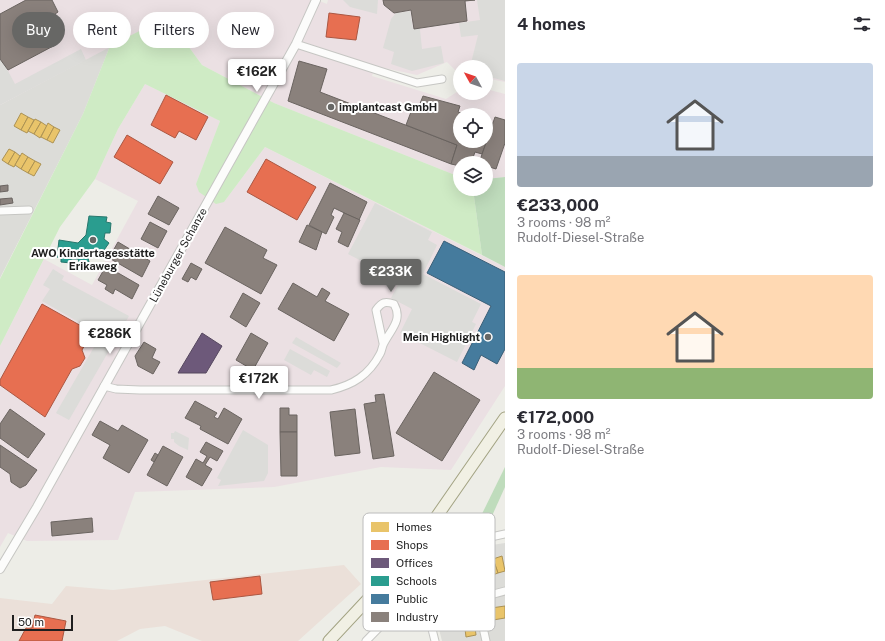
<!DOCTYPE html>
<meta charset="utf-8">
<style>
body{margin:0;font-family:"Public Sans",sans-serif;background:#f7f7f7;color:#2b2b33;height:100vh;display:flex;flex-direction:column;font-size:15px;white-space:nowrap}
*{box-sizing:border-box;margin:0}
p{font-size:13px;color:#7c7c81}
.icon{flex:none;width:22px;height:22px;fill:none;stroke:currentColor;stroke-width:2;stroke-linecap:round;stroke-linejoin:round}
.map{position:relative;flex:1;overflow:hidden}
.drawer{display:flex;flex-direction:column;background:#fff;width:380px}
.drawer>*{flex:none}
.top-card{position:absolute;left:12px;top:12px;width:380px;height:36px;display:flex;gap:8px}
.needle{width:26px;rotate:310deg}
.controls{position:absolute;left:453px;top:60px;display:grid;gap:8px}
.controls a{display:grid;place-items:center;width:40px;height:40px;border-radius:50%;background:#fff;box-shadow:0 4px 16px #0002;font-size:20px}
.scale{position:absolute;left:12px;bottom:10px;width:61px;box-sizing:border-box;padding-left:4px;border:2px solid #1f1f1f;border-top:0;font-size:11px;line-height:14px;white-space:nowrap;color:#1f1f1f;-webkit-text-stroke:3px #fff;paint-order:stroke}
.price{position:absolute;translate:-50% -34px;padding:0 9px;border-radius:4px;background:#fff;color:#222;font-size:13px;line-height:26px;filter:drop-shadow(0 1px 2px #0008)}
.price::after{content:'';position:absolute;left:50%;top:24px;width:12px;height:9px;margin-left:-6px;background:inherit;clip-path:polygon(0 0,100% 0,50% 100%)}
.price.current{background:#676765;color:#fff}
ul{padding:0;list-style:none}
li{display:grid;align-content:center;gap:8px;height:212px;padding:0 12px}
li span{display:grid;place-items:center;height:124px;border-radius:4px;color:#555}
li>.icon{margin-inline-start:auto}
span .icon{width:72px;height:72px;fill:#fffc;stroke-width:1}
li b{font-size:17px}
h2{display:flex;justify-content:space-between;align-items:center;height:48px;padding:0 12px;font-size:17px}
.tag{padding:0 14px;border-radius:18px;background:#fff;box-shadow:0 4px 16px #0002;font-size:14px;line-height:36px}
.tag.current{background:#676765;color:#fff}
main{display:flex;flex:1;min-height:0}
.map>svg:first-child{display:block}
.residential{fill:#dcdcd8}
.commercial{fill:#ebe0d9}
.industrial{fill:#ebe0e3;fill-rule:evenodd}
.grass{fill:#cfebc5}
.forest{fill:#bfdcbc}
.parking{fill:#dcdcd9}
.homes{fill:#e9c46a;stroke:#ac9254}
.shops{fill:#e76f51;stroke:#ab5742}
.offices{fill:#6d597a;stroke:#56485f}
.schools{fill:#2a9d8f;stroke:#27776d}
.public{fill:#457b9d;stroke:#3a5f77}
.industry{fill:#8a817c;stroke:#6a6460}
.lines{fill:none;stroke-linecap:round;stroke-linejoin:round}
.minor-casing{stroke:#c6c6c3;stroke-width:9}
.tertiary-casing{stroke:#c6c6c3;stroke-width:10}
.primary-casing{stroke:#a3a383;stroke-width:13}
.minor{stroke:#fcfcfb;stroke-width:7}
.tertiary{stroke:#fcfcfb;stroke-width:8}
.primary{stroke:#f1f0e4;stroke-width:11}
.poi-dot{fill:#676765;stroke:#fff;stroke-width:1.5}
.labels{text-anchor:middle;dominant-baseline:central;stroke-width:4;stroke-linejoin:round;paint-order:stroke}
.poi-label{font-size:11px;font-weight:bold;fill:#1f1f1f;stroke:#fff;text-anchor:start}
.street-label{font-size:11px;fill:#1f1f1f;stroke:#fff}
.key{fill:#fff;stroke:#bcbcbc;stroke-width:1}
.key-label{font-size:11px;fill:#1f1f1f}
</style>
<main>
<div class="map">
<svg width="505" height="641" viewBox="0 0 505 641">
<rect width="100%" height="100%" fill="#edede7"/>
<!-- residential -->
<g class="residential">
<path d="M110,46L83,114L0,278V105Z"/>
<path d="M505,543V641H442L428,586L472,548Z"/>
</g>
<!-- commercial -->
<path class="commercial" d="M344,565L361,584L298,641H202L165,626L140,629L117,641H0V598L52,604L66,586L113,590Z"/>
<!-- industrial -->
<g class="industrial">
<path d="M0,0H317L327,4L328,0H505V82L486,78V67H460V71L455,70L447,62L417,75L375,66L372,76L446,99L460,90V93H486V89L505,94V177L486,179V163H460V177L274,103L202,65L167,17L0,105ZM460,115H486V141H460Z"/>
<path d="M145,84L220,121L196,184L224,202L265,147L505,267V386L451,470L381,467L274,487L135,492L118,540L27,541L8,533L0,547V346L44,259L92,285L138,201L95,179L118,129Z"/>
</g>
<!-- grass -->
<path class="grass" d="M167,17L202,65L274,103L460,177V189H473L482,255L265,147L224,202L216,204L199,192L196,184L220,121L145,84L118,129L95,179L60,227L0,346V279L83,114L110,46Z"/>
<!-- forest -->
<g class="forest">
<path d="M505,177V267L482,255L473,189H486V179Z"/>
<path d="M505,467V487L487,527L478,522Z"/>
</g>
<!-- parking -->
<g class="parking">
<path d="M343,0H378L377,14L350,7Z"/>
<path d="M477,0H505V81L486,76V67H470L478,35L461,37L459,23L480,20Z"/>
<path d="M410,11L413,29H420L422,49L441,46L444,63L412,71L391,64L394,52L383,48L391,19L396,13Z"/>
<path d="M81,49L86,60L0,105V59L1,58L15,84Z"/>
<path d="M375,203L432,232L428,240L437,245L423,274L481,304L472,322L476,324L457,362L400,333L412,309L391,298L400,281L348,254Z"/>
<path d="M53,269L64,276L62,280L129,316L69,420L56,413L101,335L42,301L50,289L43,285Z"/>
<path d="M296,337L341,363L337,368L292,343Z"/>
<path d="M290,349L330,371L327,377L314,370L311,375L284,360Z"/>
<path d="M243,430L268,445V473L264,481L218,486L221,480L217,478Z"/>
<path d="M175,431L189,438L188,450L179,446L174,442V439H171V433H174Z"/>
</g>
<!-- homes -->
<g class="homes">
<path d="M21,113L28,117L21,130L14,126Z"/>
<path d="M28,117L34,120L27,133L21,130Z"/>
<path d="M35,119L41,122L34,134L28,131Z"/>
<path d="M41,122L47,126L40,138L34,134Z"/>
<path d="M48,123L54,127L47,140L41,137Z"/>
<path d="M54,127L60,130L53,143L47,140Z"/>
<path d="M9,149L15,152L8,164L2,160Z"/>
<path d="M15,152L20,156L14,167L8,164Z"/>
<path d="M22,153L28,157L21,169L15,165Z"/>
<path d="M28,157L35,161L28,173L21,169Z"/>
<path d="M35,161L41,164L34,176L28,173Z"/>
<path d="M502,556L505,571L498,573L493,559Z"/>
<path d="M493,559L498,573L490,576L485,562Z"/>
<path d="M505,606V618L493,620L491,608Z"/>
<path d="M474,619L476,635L466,637L464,621Z"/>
</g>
<!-- shops -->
<g class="shops">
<path d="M329,13L360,17L356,40L326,37Z"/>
<path d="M166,95L208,117L196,140L179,131L175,138L151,125Z"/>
<path d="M127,135L173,162L160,184L114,157Z"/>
<path d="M266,159L316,187L297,220L247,192Z"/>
<path d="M42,304L92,332L82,350L85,358L80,366L72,369L45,417L0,385V380Z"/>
<path d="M260,576L262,594L213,600L210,582Z"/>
<path d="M35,615L66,621L62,641H19L26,628H32Z"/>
</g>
<!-- offices -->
<path class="offices" d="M202,333L222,346L206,373H178Z"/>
<!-- schools -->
<path class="schools" d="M89,216L107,217L106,222L111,223L110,233H105L104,239L109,243L102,253L98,250L88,258L89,262L80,264L78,259H71V263L61,262V258L57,257L59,240L78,243L86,235Z"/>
<!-- public -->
<path class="public" d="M444,241L505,272V349L497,364L481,355L474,370L462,363L491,306L427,273Z"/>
<!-- industry -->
<g class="industry">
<path d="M26,0H52L58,12L55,14L59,22L48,28L57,44L8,70L0,59V14Z"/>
<path d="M383,0H475L465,1L467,21L414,29L411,10L394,13L384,5Z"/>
<path d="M299,61L327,69L320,92L457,145L451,164L288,101Z"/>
<path d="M423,96L460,106L458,112L468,115H460V141H486V125L492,127L482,154L475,152L471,163H460V166L451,164L457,145L406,125L414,104L419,106Z"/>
<path d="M495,117L505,120V143L496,169L486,166V163H479Z"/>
<path d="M330,183L367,202L359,220L334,208L331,215L334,217L326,234L309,225Z"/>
<path d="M8,185V191L0,192V186Z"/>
<path d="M158,196L179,208L169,225L148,214Z"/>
<path d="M12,198L13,203L0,205V199Z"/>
<path d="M344,213L360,220L348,247L338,242L342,232L336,229Z"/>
<path d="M150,222L167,231L158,248L141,239Z"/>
<path d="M307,225L322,232L316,250L299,242Z"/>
<path d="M225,227L267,250L263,258L277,265L261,294L205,263Z"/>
<path d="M118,242L150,261L142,277L109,258Z"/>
<path d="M191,263L202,269L196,280L191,277L188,282L182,279Z"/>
<path d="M106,266L139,285L132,299L115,289L113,294L105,289L107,285L98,280Z"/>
<path d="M293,283L317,297L322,288L330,293L325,301L349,314L334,341L278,309Z"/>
<path d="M243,293L260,303L246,327L230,317Z"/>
<path d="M251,333L268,343L253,370L236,360Z"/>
<path d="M144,342L156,349L152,358L160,362L153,374L138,366L135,356Z"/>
<path d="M434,372L480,400L442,461L396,433Z"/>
<path d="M384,394L394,456L373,459L364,404L376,402L375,395Z"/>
<path d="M195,401L217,413L214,417L218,419L224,408L242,419L228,444L200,429L201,426L185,418Z"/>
<path d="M280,408H289V415H297V432H280Z"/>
<path d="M10,409L45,434L28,458L0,438V424Z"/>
<path d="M355,409L360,453L335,456L330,412Z"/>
<path d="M100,421L118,431L122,425L148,440L129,473L103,458L110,445L92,435Z"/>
<path d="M280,432H297V476H281Z"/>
<path d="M206,442L223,451L217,461L210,457L205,465L212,469L202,486L186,477L196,459L203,463L207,456L200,452Z"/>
<path d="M0,445L37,470L26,485L20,488L11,482L10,474L0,467Z"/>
<path d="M163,446L183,457L167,486L147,475Z"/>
<path d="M155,453L158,455L154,462L151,460Z"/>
<path d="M92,518L93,532L52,536L51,522Z"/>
</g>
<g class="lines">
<defs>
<g id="minor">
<path d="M296,44L417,83L442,79"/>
<path d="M0,211L29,210"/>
<path d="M104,386L116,389L140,390H331C353,385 369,375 380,354C382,351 382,346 384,343C391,329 403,320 394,304C385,301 382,302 376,310L383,343"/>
<path d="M421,585L435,641"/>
<path d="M366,641L445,560L468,542L505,534"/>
<path d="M486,641L479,609L490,595L505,591"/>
</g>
<path id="tertiary" d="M0,569L37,507L236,151L296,44L316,0"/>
<path id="primary" d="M329,641L412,552L505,418"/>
</defs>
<!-- minor casing -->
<use href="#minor" class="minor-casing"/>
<!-- tertiary casing -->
<use href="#tertiary" class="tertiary-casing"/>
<!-- primary casing -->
<use href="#primary" class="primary-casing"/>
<!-- minor -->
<use href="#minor" class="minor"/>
<!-- tertiary -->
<use href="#tertiary" class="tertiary"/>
<!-- primary -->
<use href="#primary" class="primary"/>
</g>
<!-- markers -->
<g class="poi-dot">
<circle cx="331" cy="107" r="4"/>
<circle cx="93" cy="240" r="4"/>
<circle cx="488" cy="337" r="4"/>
</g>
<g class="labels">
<!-- poi labels -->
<g class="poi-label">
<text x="339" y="107">implantcast GmbH</text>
<text x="93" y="253" text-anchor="middle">AWO Kindertagesstätte<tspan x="93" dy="13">Erikaweg</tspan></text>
<text x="480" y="337" text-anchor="end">Mein Highlight</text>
</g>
<!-- street labels -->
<g class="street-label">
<text transform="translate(178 255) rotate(-61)">Lüneburger Schanze</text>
</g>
</g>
<!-- legend -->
<rect x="363" y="513" width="132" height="118" rx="6" class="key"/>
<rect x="371" y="522" width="18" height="10" fill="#e9c46a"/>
<rect x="371" y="540" width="18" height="10" fill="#e76f51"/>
<rect x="371" y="558" width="18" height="10" fill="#6d597a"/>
<rect x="371" y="576" width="18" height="10" fill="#2a9d8f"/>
<rect x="371" y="594" width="18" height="10" fill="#457b9d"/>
<rect x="371" y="612" width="18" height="10" fill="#8a817c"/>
<g class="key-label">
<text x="396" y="531">Homes</text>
<text x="396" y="549">Shops</text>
<text x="396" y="567">Offices</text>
<text x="396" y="585">Schools</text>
<text x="396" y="603">Public</text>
<text x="396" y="621">Industry</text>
</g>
</svg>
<div class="controls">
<a><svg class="needle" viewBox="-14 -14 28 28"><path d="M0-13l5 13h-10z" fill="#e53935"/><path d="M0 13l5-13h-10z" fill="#7c7c81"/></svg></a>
<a><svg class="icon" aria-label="locate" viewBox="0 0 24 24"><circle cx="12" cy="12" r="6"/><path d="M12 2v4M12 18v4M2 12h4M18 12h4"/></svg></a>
<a><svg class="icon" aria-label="layers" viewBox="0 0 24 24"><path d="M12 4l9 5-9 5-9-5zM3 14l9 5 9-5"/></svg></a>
</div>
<div class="scale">50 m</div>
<b class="price" style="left:257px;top:93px">€162K</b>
<b class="price current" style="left:391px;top:293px">€233K</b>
<b class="price" style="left:110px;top:355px">€286K</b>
<b class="price" style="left:259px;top:400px">€172K</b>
<div class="top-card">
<a class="tag current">Buy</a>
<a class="tag">Rent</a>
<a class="tag">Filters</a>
<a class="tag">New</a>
</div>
</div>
<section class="drawer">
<h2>4 homes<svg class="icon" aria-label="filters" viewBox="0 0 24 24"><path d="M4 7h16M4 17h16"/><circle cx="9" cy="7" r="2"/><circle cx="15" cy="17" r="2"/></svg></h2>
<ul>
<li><span style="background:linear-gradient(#c9d6e8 75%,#9aa5b1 0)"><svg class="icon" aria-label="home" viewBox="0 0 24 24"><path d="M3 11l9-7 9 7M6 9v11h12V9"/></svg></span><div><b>€233,000</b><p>3 rooms · 98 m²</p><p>Rudolf-Diesel-Straße</p></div></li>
<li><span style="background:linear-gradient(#ffd9b3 75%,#8fb573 0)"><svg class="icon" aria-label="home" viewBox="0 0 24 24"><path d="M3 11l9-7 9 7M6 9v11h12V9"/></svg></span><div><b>€172,000</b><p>3 rooms · 98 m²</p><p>Rudolf-Diesel-Straße</p></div></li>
</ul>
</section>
</main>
